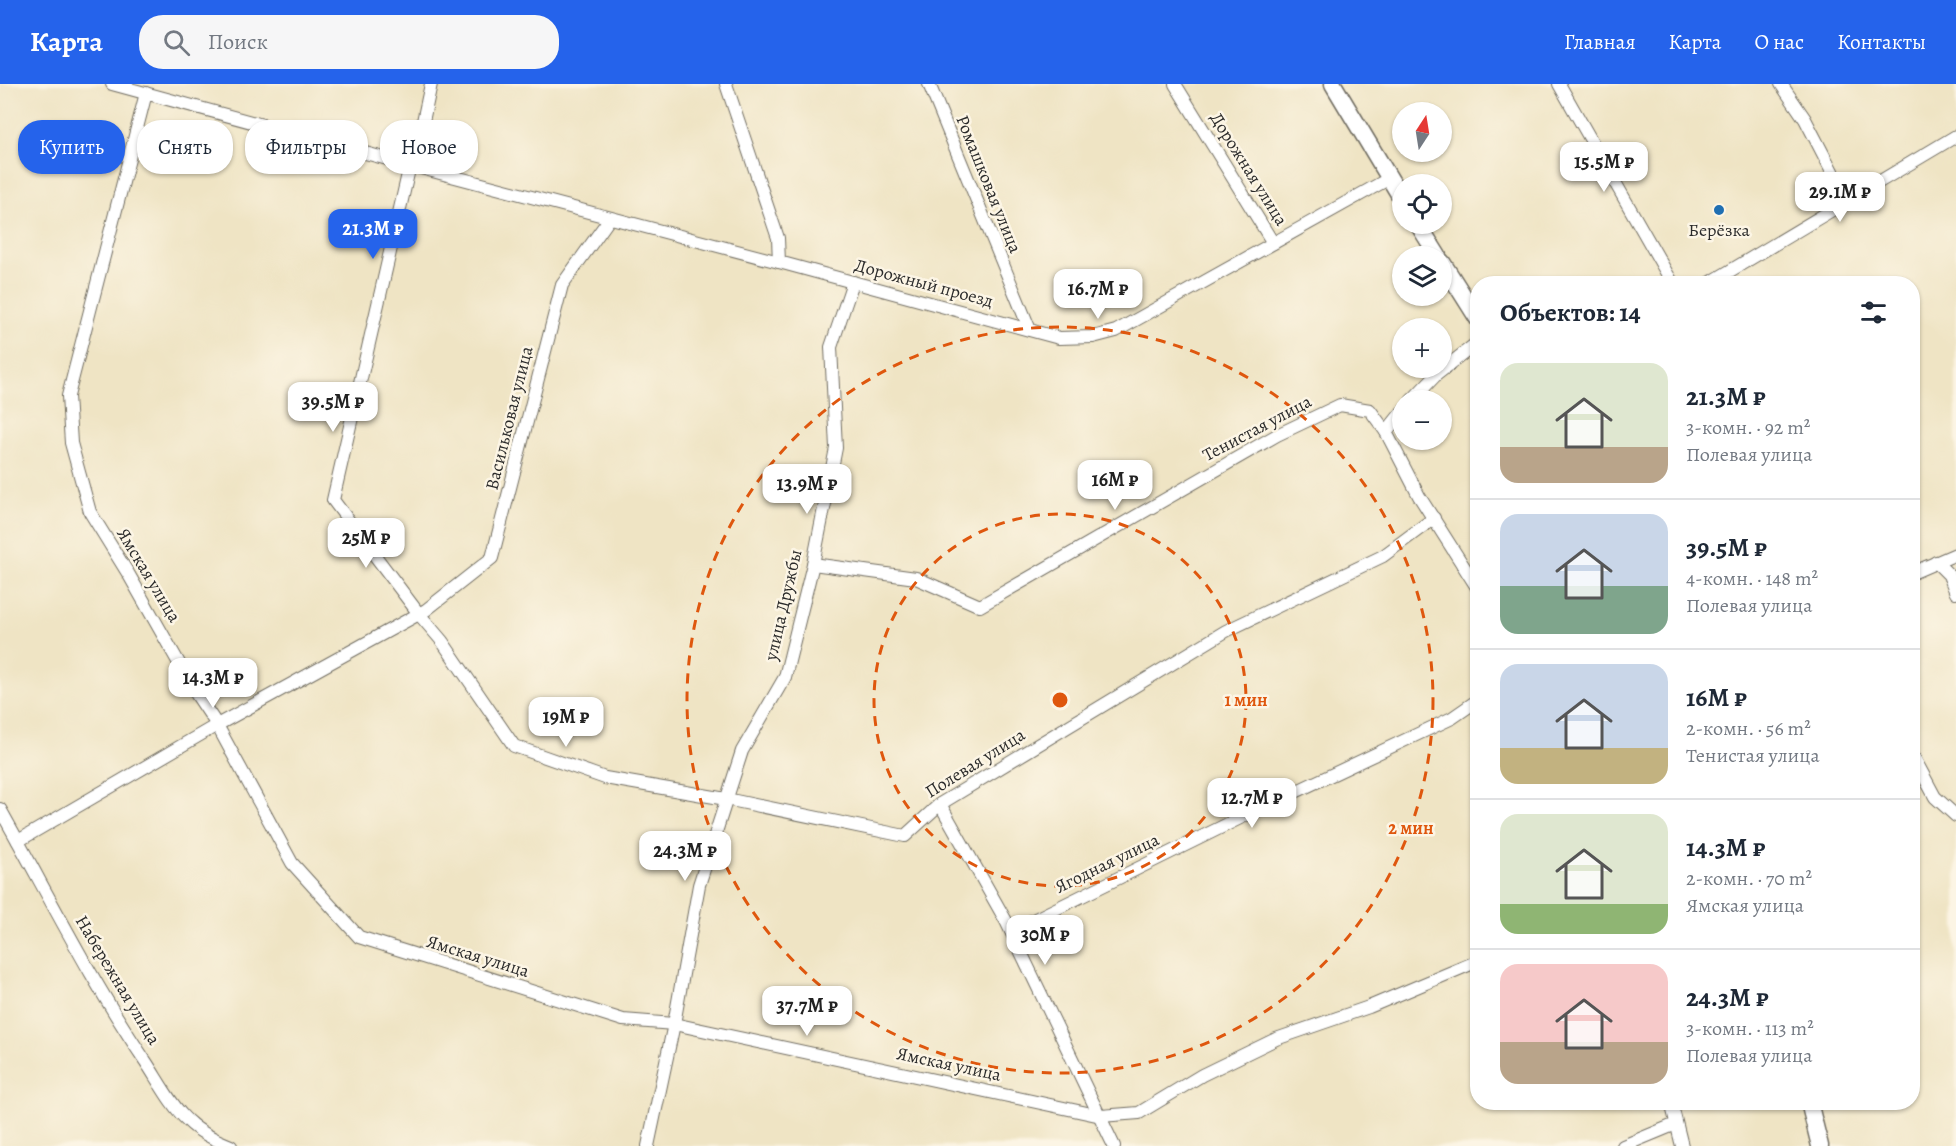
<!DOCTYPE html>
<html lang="ru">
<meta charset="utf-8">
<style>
body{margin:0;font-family:Alegreya,serif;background:#f6f6f7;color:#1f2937;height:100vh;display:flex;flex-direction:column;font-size:22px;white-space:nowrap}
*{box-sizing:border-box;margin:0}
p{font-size:20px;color:#747a83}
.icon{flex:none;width:33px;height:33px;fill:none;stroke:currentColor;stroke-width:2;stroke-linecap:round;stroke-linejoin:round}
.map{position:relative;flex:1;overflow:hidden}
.details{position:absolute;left:1470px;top:192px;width:450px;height:834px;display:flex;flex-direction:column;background:#fff;border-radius:24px;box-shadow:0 2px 4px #0004}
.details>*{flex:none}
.banner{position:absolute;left:18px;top:36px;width:570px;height:54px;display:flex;gap:12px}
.needle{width:39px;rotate:12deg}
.controls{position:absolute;left:1392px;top:18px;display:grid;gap:12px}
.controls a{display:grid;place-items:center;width:60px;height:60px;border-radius:50%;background:#fff;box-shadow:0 2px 4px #0004;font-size:30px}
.price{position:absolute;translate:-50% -51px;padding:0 14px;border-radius:12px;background:#fff;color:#222;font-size:20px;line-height:39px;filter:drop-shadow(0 2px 3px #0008)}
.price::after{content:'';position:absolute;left:50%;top:36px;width:18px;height:14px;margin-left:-9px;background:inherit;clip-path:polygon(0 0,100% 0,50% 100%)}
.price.selected{background:#2563eb;color:#fff}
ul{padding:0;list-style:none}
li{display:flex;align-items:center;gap:18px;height:150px;padding:0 30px}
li+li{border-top:2px solid #e0e1e3}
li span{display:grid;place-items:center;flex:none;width:168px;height:120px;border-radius:18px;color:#555}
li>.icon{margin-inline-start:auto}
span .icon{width:72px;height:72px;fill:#fffc;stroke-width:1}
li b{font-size:26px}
h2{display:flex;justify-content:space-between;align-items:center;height:72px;padding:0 30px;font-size:26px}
.tag{padding:0 21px;border-radius:24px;background:#fff;box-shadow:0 2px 4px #0004;font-size:21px;line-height:54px}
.tag.selected{background:#2563eb;color:#fff}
header{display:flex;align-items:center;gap:36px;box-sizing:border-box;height:84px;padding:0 30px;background:#2563eb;color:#fff}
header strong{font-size:28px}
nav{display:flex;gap:33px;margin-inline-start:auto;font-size:21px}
.search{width:420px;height:54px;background:#f6f6f7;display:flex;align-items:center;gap:15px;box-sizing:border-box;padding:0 21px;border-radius:24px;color:#747a83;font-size:22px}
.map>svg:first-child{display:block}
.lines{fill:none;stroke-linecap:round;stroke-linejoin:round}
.street-casing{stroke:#706c61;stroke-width:14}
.secondary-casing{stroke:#706c61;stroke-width:19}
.street{stroke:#fff;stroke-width:12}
.secondary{stroke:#fff;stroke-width:16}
.ring{fill:none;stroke:#df570e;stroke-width:3;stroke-dasharray:10 8}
.poi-dot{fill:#1f6fb2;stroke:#fcf5e5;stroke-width:2}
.labels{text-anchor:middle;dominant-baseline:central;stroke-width:5;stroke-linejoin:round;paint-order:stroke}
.street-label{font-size:18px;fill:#2b2b2b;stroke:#fcf5e5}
.poi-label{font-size:18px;fill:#2b2b2b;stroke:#fcf5e5}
.centre{fill:#df570e;stroke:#fcf5e5;stroke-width:3}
.ring-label{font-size:18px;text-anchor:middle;font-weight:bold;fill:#df570e;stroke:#fcf5e5;stroke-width:5;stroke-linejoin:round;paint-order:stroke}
</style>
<header>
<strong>Карта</strong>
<div class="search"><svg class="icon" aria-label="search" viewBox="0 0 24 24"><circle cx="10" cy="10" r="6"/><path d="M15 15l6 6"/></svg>Поиск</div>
<nav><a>Главная</a><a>Карта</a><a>О нас</a><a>Контакты</a></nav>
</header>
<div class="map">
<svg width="1956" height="1062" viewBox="0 0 1956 1062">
<rect width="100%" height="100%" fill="#fcf5e5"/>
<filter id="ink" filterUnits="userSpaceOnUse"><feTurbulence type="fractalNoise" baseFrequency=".0167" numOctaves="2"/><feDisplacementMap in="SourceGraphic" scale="12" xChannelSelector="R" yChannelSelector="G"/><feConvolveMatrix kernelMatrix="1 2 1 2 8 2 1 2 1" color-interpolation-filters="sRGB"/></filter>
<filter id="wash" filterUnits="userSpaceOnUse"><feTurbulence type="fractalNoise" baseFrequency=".008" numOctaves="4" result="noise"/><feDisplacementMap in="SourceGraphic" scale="24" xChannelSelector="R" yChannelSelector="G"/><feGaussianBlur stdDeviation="1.35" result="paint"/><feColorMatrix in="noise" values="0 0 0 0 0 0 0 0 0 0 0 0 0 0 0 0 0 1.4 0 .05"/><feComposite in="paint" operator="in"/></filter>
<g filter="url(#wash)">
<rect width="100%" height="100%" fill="#efe4c4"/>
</g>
<g filter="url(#ink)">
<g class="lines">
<defs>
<g id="street">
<path d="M112,0L402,79L779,178L1059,254L1093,253L1116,247L1390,94"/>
<path d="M431,0L419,56L410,81L333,416L419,530L442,557L514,662L605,694L726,715L905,752L940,720L1226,547L1383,472L1434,434"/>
<path d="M726,0L778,154L779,178"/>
<path d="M929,0L1030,246"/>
<path d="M1175,0L1273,159"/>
<path d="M1559,0L1673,200"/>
<path d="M1781,0L1805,35L1847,116"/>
<path d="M146,9L68,312L71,359L90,428L129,491L197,611L217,641L292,779L359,853L623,936L674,940L1101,1032L1139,1029L1202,991L1276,955L1369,923L1478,877"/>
<path d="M1708,200L1956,52"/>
<path d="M1412,316L1436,291L1478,258"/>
<path d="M1402,328L1386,348L1419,412L1478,505"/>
<path d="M1936,478L1949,491L1956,509"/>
<path d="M813,480L916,494L980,522L1277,351L1340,321L1370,326L1386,348"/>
<path d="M1912,489L1956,470"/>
<path d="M1912,670L1935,713L1956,732"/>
<path d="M940,720L1006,837L1114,1062"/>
<path d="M0,725C48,810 91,897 146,978C158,996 172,1023 188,1037C200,1049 215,1056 231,1062"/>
<path d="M18,757L217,641L426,526L492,474L562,201L610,134"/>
<path d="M1011,847L1238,735L1452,634L1478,616"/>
<path d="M1671,1018L1682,1062"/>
<path d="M648,1062L674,940L699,801L742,667L785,593L813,480L836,364L831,263L853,198"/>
<path d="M1623,1062L1676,1040"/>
</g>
<g id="secondary">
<path d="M1333,0L1402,115"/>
<path d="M1418,140L1438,172"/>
<path d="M1442,178L1478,235"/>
<path d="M1809,1018L1820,1062"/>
</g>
</defs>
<!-- street casing -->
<use href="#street" class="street-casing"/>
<!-- secondary casing -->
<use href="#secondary" class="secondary-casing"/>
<!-- street -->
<use href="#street" class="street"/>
<!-- secondary -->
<use href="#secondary" class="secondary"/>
</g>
</g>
<!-- distance rings -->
<g class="ring">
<circle cx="1060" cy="616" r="186"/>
<circle cx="1060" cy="616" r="373"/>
</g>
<!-- markers -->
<circle class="poi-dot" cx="1719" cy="126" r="6"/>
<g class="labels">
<!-- street labels -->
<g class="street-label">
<text transform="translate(1249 85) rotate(58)">Дорожная улица</text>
<text transform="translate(989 100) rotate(68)">Ромашковая улица</text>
<text transform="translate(924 199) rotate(15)">Дорожный проезд</text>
<text transform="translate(509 334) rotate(-76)">Васильковая улица</text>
<text transform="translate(1257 344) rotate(-28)">Тенистая улица</text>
<text transform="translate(149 491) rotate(59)">Ямская улица</text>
<text transform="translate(783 521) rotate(-77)">улица Дружбы</text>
<text transform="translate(975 679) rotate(-32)">Полевая улица</text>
<text transform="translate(1107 779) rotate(-26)">Ягодная улица</text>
<text transform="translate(478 872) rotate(17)">Ямская улица</text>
<text transform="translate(118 896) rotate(59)">Набережная улица</text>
<text transform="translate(949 980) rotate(12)">Ямская улица</text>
</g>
<!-- poi labels -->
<g class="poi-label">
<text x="1719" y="146">Берёзка</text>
</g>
</g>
<circle cx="1060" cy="616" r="9" class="centre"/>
<g class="ring-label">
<text x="1246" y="622">1 мин</text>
<text x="1411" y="750">2 мин</text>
</g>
</svg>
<div class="controls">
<a><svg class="needle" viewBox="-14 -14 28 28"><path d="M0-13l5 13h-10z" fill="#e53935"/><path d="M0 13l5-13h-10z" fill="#747a83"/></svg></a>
<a><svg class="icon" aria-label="locate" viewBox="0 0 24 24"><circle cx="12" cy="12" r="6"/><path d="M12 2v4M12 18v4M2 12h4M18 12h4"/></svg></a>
<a><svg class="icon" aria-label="layers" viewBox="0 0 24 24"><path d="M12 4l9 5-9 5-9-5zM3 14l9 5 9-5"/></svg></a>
<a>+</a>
<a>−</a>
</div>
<b class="price" style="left:1604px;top:109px">15.5M ₽</b>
<b class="price" style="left:1840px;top:139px">29.1M ₽</b>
<b class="price selected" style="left:373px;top:176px">21.3M ₽</b>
<b class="price" style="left:1098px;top:236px">16.7M ₽</b>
<b class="price" style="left:333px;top:349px">39.5M ₽</b>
<b class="price" style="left:1115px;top:427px">16M ₽</b>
<b class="price" style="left:807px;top:431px">13.9M ₽</b>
<b class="price" style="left:366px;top:485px">25M ₽</b>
<b class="price" style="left:213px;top:625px">14.3M ₽</b>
<b class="price" style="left:566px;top:664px">19M ₽</b>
<b class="price" style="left:1252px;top:745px">12.7M ₽</b>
<b class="price" style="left:685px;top:798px">24.3M ₽</b>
<b class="price" style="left:1045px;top:882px">30M ₽</b>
<b class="price" style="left:807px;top:953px">37.7M ₽</b>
<div class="banner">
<a class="tag selected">Купить</a>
<a class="tag">Снять</a>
<a class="tag">Фильтры</a>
<a class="tag">Новое</a>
</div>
<section class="details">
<h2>Объектов: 14<svg class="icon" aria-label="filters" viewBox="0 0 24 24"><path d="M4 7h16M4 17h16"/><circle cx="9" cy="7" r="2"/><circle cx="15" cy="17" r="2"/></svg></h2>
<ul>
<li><span style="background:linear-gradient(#dfe7d0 70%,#b9a48a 0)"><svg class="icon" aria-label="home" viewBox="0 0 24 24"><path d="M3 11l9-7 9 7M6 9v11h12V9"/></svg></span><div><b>21.3M ₽</b><p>3-комн. · 92 m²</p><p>Полевая улица</p></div></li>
<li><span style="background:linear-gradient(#c9d6e8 60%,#7fa58c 0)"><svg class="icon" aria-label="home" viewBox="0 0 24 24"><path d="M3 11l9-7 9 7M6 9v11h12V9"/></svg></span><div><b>39.5M ₽</b><p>4-комн. · 148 m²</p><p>Полевая улица</p></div></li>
<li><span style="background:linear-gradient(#c9d6e8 70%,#c2b280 0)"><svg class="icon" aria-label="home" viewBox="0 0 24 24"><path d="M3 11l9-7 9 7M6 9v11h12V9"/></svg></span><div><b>16M ₽</b><p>2-комн. · 56 m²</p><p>Тенистая улица</p></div></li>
<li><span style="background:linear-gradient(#dfe7d0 75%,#8fb573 0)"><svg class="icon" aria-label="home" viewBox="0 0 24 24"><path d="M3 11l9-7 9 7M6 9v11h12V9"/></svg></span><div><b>14.3M ₽</b><p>2-комн. · 70 m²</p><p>Ямская улица</p></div></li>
<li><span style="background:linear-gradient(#f6c9c9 65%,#b9a48a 0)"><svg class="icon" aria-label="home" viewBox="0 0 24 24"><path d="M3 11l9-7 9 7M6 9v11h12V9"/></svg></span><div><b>24.3M ₽</b><p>3-комн. · 113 m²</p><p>Полевая улица</p></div></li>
</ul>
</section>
</div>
